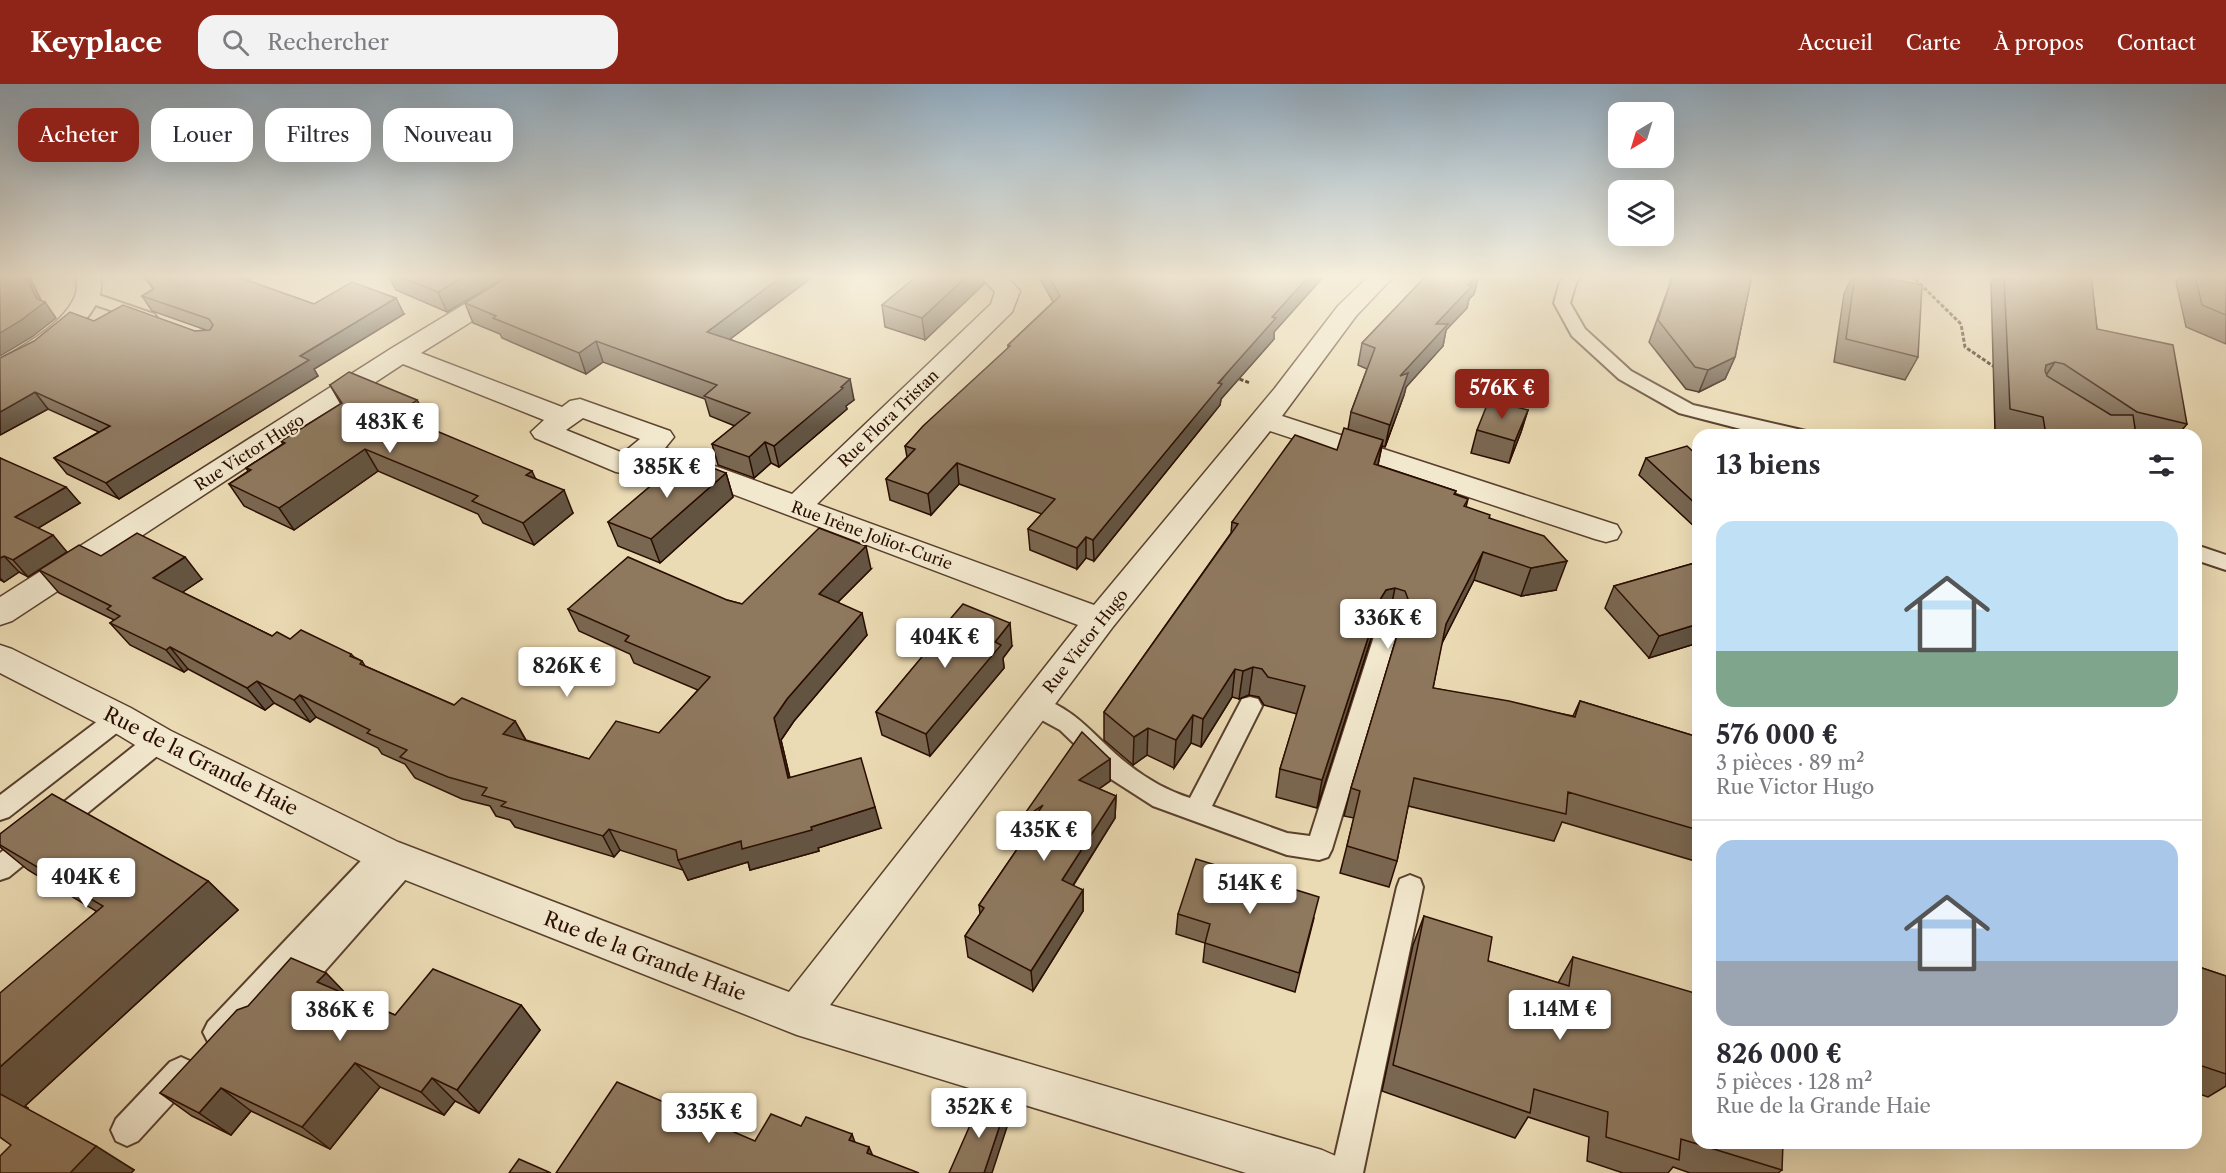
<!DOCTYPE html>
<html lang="fr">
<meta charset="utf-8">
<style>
body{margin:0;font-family:"Libre Caslon Text",serif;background:#f2f2f3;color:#2b2b33;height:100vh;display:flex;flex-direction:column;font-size:22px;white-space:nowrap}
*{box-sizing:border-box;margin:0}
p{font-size:20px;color:#7c7c81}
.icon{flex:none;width:33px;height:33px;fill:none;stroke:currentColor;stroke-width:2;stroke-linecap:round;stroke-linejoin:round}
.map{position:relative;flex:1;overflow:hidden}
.side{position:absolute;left:1692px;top:345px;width:510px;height:720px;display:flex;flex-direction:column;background:#fff;border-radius:18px;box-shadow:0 6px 24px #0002}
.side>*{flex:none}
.guide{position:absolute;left:18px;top:24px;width:570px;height:54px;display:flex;gap:12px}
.needle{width:39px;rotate:218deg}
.controls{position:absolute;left:1608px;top:18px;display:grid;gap:12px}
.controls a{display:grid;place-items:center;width:66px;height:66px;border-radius:12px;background:#fff;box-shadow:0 6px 24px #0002;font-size:30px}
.price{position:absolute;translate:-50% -51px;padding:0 14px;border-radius:6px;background:#fff;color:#222;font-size:20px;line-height:39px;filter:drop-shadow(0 2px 3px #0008)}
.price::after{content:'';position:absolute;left:50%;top:36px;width:18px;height:14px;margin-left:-9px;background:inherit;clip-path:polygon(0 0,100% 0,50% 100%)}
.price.selected{background:#8f2418;color:#fff}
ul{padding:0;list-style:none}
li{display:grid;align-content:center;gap:12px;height:318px;padding:0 24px}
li+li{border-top:2px solid #e1e1e2}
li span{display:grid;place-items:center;height:186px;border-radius:18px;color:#555}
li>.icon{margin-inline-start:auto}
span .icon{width:108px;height:108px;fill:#fffc;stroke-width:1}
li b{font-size:26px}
h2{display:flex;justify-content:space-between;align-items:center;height:72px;padding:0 24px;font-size:26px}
.tag{padding:0 21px;border-radius:18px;background:#fff;box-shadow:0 6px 24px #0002;font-size:21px;line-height:54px}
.tag.selected{background:#8f2418;color:#fff}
header{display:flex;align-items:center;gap:36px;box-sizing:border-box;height:84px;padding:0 30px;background:#8f2418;color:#fff}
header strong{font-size:28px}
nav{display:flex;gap:33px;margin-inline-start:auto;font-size:21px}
.search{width:420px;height:54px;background:#f2f2f3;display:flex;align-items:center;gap:15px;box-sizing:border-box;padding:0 21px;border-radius:18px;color:#7c7c81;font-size:22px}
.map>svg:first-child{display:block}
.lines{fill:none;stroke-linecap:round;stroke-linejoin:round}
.service-casing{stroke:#5a402d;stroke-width:4}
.minor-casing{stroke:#5a402d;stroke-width:3}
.path{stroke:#2a0d00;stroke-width:3;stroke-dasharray:4 2;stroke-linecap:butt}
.service{fill:#f2e8ce;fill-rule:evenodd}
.minor{fill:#f2e8ce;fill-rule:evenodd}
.wall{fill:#7a6751;stroke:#2a0d00;stroke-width:1.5}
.shaded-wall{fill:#635442;stroke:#2a0d00;stroke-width:1.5}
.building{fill:#8e785e;stroke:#2a0d00;stroke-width:1.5}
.labels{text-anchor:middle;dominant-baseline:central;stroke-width:4.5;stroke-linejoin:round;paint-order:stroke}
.street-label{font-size:16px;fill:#2a0d00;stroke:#f2e8ce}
.near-street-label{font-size:20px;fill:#2a0d00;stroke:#f2e8ce}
</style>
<header>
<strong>Keyplace</strong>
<div class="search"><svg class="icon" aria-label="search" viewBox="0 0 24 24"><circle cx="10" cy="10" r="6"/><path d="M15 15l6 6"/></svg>Rechercher</div>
<nav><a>Accueil</a><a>Carte</a><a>À propos</a><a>Contact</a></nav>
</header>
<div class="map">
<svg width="2226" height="1089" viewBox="0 0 2226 1089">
<rect width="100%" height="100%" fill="#ebdbb4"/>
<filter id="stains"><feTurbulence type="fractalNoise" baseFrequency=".00333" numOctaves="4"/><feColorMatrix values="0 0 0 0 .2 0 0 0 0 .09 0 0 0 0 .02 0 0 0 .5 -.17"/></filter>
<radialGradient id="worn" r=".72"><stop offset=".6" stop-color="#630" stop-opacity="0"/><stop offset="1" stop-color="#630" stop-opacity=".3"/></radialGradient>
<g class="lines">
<defs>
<g id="service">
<path d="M1566,191H1582L1576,199L1570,219L1585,245L1631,287L1693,321L1806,347L1809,351H1764L1679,329L1619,295L1572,252L1554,219L1560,198Z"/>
<path d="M87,207L154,230L157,234L154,238L148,239L81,216L79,212Z"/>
<path d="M2196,461L2226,471V486L2196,476Z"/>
<path d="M1388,535L1396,537L1399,543L1332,765L1328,773L1319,776L1287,771L1153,722L1111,695L1060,646L1027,628L1023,621L1027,614L1035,612C1080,626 1094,654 1129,681C1147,695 1168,707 1190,714L1242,615L1250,613L1258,615L1262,622L1212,722L1287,749L1310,752L1377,543L1380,537Z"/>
<path d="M119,625L127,627L131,634L127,641L9,733L0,736V711L111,627Z"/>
<path d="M158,647L167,650L170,657L167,664L9,793L0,796V769L149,650Z"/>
<path d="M384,759L393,762L397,769L405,767L414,770L418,778L414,786L301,914L291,918L281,914L277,905L228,958L218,962L208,958L203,948L208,938L375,762Z"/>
<path d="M1410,791L1420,795L1423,803L1363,1089H1331L1397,803L1400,795Z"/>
<path d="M181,973L192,978L196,988L192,998L138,1057L127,1062L116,1057L111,1046L116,1035L170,978Z"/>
</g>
<g id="minor">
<path d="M76,191H100C100,195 102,201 101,205C97,240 32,286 0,294V275C24,262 72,235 77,205C77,201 76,195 76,191Z"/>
<path d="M513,191H541L538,196L421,269L562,323L570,317L580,315L670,347L674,353L665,364L792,410L991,220L995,208L979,191H1005L1020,207L1012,228L817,420L1094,521L1275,304L1338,222L1370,191H1395L1356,232L1282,332L1617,441L1621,448L1617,455L1606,458L1595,455L1270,347L1112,544L830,921L1322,1066L1338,1073L1345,1089H1246L797,951L370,782L145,667L107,644L0,589V561L12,565L131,624L171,647L398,758L789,908L1078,541L648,378C637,387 631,391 616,388L535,354L531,348L544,336L403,280L12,537L0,541V513L392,264ZM583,334L640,355L623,369L566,346Z"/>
</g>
</defs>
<!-- service casing -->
<use href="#service" class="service-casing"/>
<!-- minor casing -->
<use href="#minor" class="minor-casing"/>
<!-- path -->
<g class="path">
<path d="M1911,191L1961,240L1965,263L1996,284"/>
<path d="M1234,293L1250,299"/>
</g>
<!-- service -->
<use href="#service" class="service"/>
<!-- minor -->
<use href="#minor" class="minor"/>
</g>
<!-- wall -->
<g class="wall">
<path d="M143,191H256L247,196L314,220L404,230L314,285L318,292L119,415L67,390L54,374L99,348L48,325L0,351L94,237L195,247L206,246L152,227L142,212L153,205Z"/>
<path d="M388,191H509L447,228L396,206Z"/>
<path d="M511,191H815L730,255L854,316L846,322L847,325L779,383L771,379L754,394L718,381L712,360L735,342L710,332L705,315L603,278L586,290L502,254L500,250L473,239L465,219Z"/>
<path d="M1038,191H1325L1274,248V255L1221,315L1220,321L1094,477L1086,474L1077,485L1030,466L1028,445L1042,430L959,400L931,431L890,416L886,395L907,373L905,362L1008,264V261L1053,218Z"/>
<path d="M1427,191H1479L1474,210L1469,215L1467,224L1446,246L1443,262L1406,303L1404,311L1385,363L1382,362L1378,381L1456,407L1455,410L1468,415L1466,423L1490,434L1556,506L1521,512L1474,496L1441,561L1433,604L1573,632L1580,617L1698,653V772L1695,777L1562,738L1554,757L1408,722L1397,777L1389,803L1340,789L1354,734L1344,732L1351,704L1400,542L1398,536L1389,533L1379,535L1375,542L1317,724L1276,713L1280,685L1297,630L1264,621L1259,613L1249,611L1239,615L1232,613L1201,663L1191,659L1174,684L1147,671L1133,681L1104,656V628L1231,449L1232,438L1337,366L1348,345L1351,328L1367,285L1358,281L1362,259Z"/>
<path d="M1673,191H1752L1735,273L1725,295L1699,308L1686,305L1649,258Z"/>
<path d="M1853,191H1871L1918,273L1905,296L1834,278L1844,210Z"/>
<path d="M1996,191H2091L2097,245L2187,340L2178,351H2010L1995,348L1991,199Z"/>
<path d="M2182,191H2226V260L2186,243L2176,198Z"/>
<path d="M984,200L925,256L885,243L882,221Z"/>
<path d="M330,301L417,316L429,338L423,341L536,395L573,429L534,461L483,439L478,430L378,387L294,446L244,422L229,400L248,387L246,384L283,360L281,357L341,320Z"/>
<path d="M1528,326L1521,348L1509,379L1471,369L1477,346Z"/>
<path d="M1698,372V446L1639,391L1646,374Z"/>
<path d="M0,374L80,419L38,444L67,468L28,493L19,488L4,498L0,496Z"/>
<path d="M726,389L733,413L660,479L618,462L608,438Z"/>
<path d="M101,472L202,495L182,508L272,552L290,555L351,570L354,573L362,577L365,582L454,621L515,637L526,656L589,675L659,649L698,606L634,579L630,570L579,547L568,525L727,516L742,520L871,485L838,518L867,551L794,637L781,656L790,694L881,744L818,764L819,767L750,786L748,778L688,796L683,786L620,766L614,773L515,743L510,736L496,732L490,722L462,715L415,694L405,680L382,670L378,664L316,633L310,638L274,619L265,626L188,585L184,588L130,561L110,539L114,536L59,509L39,486Z"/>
<path d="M1698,478V559L1649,574L1605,524L1614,502Z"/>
<path d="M1012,562L1003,574L1004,584L930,672L882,651L876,628L924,571L923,567Z"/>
<path d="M1110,675V697L1099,705L1116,712L1115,734L1073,802L1083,806V827L1033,907L968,873L965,852L980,830L979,821L1022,758L1021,753L1027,744L1026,728Z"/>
<path d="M0,750L208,797L238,826L25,1022L28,1024L27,1025L134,1086L131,1089H0L11,1061L0,1053L96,827L28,786L0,763Z"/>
<path d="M1178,830L1314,834L1295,908L1203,878L1205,859L1176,850Z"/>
<path d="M1424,832L1488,877L1558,899L1573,873L1782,1086L1778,1089H1690L1673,1083L1668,1089H1623L1587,1077L1589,1053L1528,1033L1515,1054L1382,1007L1413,861Z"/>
<path d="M2196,882L2226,892V1002L2208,1013L2196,1009Z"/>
<path d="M326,889L347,911L395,931L521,921L540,946L479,1029L455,1017L444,1031L380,1003L330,1065L251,1027L231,1051L192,1032L160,1009Z"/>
</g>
<!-- shaded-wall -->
<g class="shaded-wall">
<path d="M25,191H29L43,220L45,218L56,234L32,253L0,272V249L37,215Z"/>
<path d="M225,191H256L233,204Z"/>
<path d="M467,191H509L447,228L438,208Z"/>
<path d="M784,191H815L713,268L707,248Z"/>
<path d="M968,191H983L984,200L925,256L922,234Z"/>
<path d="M1310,191H1325L1274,248V255L1221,315L1220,321L1094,477L1093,456L1272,233Z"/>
<path d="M1477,191H1479L1474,210L1469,215L1467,224L1446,246L1443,262L1406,303L1404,311L1385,363L1400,292L1436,240Z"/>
<path d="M396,214L404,230L314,285L318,292L119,415L106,399L300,272Z"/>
<path d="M596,257L603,278L586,290L579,269Z"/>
<path d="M1735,273L1725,295L1699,308L1708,286Z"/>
<path d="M2055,278L2040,300L2046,281Z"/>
<path d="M850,295L854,316L846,322L847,325L779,383L774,362Z"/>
<path d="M35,308L48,325L0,351V328Z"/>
<path d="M417,316L429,338L408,352L396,330Z"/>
<path d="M1528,326L1521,348L1509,379L1515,357Z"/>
<path d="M1383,356L1377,385L1374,380Z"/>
<path d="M765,358L771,379L754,394L749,373Z"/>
<path d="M365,365L378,387L294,446L279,424Z"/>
<path d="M957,379L959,400L931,431L928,410Z"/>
<path d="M532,387L542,409L526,391Z"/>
<path d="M726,389L733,413L660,479L651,455Z"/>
<path d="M66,403L80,419L30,449L15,433Z"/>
<path d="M564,406L573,429L534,461L523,439Z"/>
<path d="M53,451L67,468L28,493L13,476Z"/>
<path d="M1086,453V474L1077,485V464Z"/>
<path d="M866,462L871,485L824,532L819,510Z"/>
<path d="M1483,468L1474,496L1437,569L1446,540Z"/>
<path d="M4,472L19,488L4,498L0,494V474Z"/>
<path d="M185,473L202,495L171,516L153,494Z"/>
<path d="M1567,477L1556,506L1521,512L1531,484Z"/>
<path d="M1395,504L1389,533L1379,535L1375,542L1317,724L1322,696L1381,514L1386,506Z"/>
<path d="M862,529L867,551L794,637L781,656L795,716L788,694L774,634L787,615Z"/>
<path d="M1010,539L1012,562L1003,574L1004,584L930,672L926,650L995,558Z"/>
<path d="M1698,540V559L1649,574L1659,552Z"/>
<path d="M170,563L188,585L184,588L166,566Z"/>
<path d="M1253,583L1249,611L1239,615L1243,587Z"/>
<path d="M1235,585L1232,613L1201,663L1203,635Z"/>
<path d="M257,597L274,619L265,626L247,604Z"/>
<path d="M300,611L316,633L310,638L294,616Z"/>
<path d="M1193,631L1191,659L1174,684L1176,656Z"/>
<path d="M515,637L527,659L503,650Z"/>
<path d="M1148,644L1147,671L1133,681L1134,653Z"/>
<path d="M1110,675V697L1080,718L1079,696Z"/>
<path d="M1116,712L1115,734L1063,817L1062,796Z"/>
<path d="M1043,721L1030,752L1028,731Z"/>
<path d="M875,723L881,744L818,764L819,767L750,786L748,778L688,796L678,776L741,757L811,743Z"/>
<path d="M609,745L620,766L614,773L603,752Z"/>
<path d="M208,797L238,826L25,1022L28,1024L25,1027L0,1011V983Z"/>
<path d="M1083,806V827L1033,907L1031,887Z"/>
<path d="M326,889L350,914L317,898Z"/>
<path d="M521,921L540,946L479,1029L457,1006Z"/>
<path d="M355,979L380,1003L330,1065L302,1043Z"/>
<path d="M432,994L455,1017L444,1031L421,1008Z"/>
<path d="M221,1004L251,1027L231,1051L199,1029Z"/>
<path d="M1006,1023L1008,1040L992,1089H984Z"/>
<path d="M852,1050L858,1067L849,1056Z"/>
<path d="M96,1062L134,1086L131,1089H70Z"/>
<path d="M869,1063L876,1079L867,1069Z"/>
</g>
<!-- building -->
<g class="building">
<path d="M0,191H25L37,215L45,218L20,237L0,249Z"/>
<path d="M144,191H231L314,220L352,198L396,214L300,272L309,276L106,399L54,374L110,342L35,308L0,328V274L34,257L70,228L94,237L123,221L195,247L210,246L213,241L209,235L142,212L154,205Z"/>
<path d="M396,191H467L438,208Z"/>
<path d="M511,191H784L707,248L850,295L841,303L843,304L774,362L765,358L749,373L712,360L750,329L704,312L717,301L596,257L579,269L493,234L496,232L465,219Z"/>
<path d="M918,191H968L922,234L882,221Z"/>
<path d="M1048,191H1310L1272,233L1276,234L1218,299L1222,300L1093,456L1086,453L1077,464L1028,445L1055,415L957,379L928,410L886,395L915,365L905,362L923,342L1010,262L1008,261L1060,212Z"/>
<path d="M1427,191H1477L1468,201L1472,202L1436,240H1448L1400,292L1408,289L1390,341L1351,328L1375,264L1362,259Z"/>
<path d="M1673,191H1752L1735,273L1708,286L1695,283L1658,236Z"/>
<path d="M1855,191H1871L1922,201L1918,273L1846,255Z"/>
<path d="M2004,191H2091L2097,245L2173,261L2187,340L2137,328L2064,280L2055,278L2046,281L2045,287L2047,292L2111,331H2133L2136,351H2046L2043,333L2010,325Z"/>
<path d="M2195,191H2226V231L2202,221Z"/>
<path d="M349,288L417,316L396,330L532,387L526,391L564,406L523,439L472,417L478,412L365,365L279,424L229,400L251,386L246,384L285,359L281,357L342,319L330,301Z"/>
<path d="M1489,316L1528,326L1515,357L1477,346Z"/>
<path d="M1344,344L1383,356L1374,380L1456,407L1454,410L1468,415L1464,422L1490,431L1489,434L1544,452L1567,477L1531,484L1483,468L1446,540L1433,604L1509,617L1575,633L1580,617L1698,653V746L1568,708L1566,730L1414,694L1397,777L1347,762L1360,707L1351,704L1408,515L1405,507L1395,504L1386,506L1381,514L1322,696L1280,685L1305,602L1268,593L1262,585L1253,583L1243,587L1235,585L1203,635L1193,631L1176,656L1148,644L1134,653L1104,628L1238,440L1232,438L1295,351L1337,366Z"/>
<path d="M1687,362L1698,372V422L1646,374Z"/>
<path d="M0,374L66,403L15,433L53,451L13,476L4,472L0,474Z"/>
<path d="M689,375L726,389L651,455L608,438L667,388L671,390Z"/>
<path d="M819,444L866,462L819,510L862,529L787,615L774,634L788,694L861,674L875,723L811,743L812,746L742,765L741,757L678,776L676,766L609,745L603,752L501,722L506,718L482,711L487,704L448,693L400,673L407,666L367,649L370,646L300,611L294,616L257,597L247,604L170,563L166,566L110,539L120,532L107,525L111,522L39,486L79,461L101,472L137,449L185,473L153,494L272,552L277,548L290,555L301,546L351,570L350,572L362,577L360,580L454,621L462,614L515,637L503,650L589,675L616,637L659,649L710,593L625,557L629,552L568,525L628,473L727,516L742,520Z"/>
<path d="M1698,478V540L1659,552L1614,502Z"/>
<path d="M963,520L1010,539L995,558L1001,561L926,650L876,628L926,568L923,567Z"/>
<path d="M1082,648L1110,675L1079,696L1116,712L1062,796L1083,806L1031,887L965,852L984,824L979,821L1024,755L1021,753L1043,721L1028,731L1026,728Z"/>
<path d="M52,710L208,797L0,983V909L103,822L0,761V750Z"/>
<path d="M1196,775L1319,813L1299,889L1205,859L1210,840L1178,830Z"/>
<path d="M1424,832L1492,853L1488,877L1569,902L1573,873L1698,910V1059H1783L1782,1086L1681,1055L1679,1076L1606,1053L1608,1028L1534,1005L1530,1029L1393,981Z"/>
<path d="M291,874L326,889L317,898L395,931L433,885L521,921L457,1006L432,994L421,1008L355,979L302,1043L221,1004L199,1029L160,1009L237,926L248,922Z"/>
<path d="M2196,882L2226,892V990L2196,980Z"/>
<path d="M617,998L755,1057L771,1030L801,1042L806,1033L852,1050L849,1056L869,1063L867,1069L919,1089H556Z"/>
<path d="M0,1010L96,1062L70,1089H0V1072L11,1061L0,1053Z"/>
<path d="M982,1014L1006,1023L984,1089H949Z"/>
<path d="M519,1075L551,1089H509Z"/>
</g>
<!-- sky -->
<linearGradient id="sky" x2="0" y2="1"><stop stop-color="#8fa8bb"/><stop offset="0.56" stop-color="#f6efdd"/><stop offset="1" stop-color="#f6efdd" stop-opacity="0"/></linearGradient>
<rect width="2226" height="343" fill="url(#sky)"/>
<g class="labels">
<!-- street labels -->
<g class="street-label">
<text transform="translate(888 334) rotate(-44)">Rue Flora Tristan</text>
<text transform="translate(249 368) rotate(-33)">Rue Victor Hugo</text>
<text transform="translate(872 451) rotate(20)">Rue Irène Joliot-Curie</text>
<text transform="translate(1085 557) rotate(-52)">Rue Victor Hugo</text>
</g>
<!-- near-street labels -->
<g class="near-street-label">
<text transform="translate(201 677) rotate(27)">Rue de la Grande Haie</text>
<text transform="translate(645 872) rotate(21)">Rue de la Grande Haie</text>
</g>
</g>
<rect width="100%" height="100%" filter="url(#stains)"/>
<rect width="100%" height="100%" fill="url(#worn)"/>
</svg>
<div class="controls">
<a><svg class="needle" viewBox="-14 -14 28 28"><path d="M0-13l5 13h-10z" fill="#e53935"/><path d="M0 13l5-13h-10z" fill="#7c7c81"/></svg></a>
<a><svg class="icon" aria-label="layers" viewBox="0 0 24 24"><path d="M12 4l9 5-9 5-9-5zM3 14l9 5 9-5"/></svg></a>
</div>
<b class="price selected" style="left:1502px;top:336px">576K €</b>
<b class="price" style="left:390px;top:370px">483K €</b>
<b class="price" style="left:667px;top:415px">385K €</b>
<b class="price" style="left:1388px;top:566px">336K €</b>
<b class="price" style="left:945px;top:585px">404K €</b>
<b class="price" style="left:567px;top:614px">826K €</b>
<b class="price" style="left:1044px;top:778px">435K €</b>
<b class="price" style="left:86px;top:825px">404K €</b>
<b class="price" style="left:1250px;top:831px">514K €</b>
<b class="price" style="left:1560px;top:957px">1.14M €</b>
<b class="price" style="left:340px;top:958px">386K €</b>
<b class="price" style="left:979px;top:1055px">352K €</b>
<b class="price" style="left:709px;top:1060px">335K €</b>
<div class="guide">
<a class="tag selected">Acheter</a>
<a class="tag">Louer</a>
<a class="tag">Filtres</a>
<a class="tag">Nouveau</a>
</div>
<section class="side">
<h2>13 biens<svg class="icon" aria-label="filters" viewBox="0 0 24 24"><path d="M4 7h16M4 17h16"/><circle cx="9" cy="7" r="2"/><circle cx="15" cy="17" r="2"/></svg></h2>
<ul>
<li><span style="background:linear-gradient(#bfe0f5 70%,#7fa58c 0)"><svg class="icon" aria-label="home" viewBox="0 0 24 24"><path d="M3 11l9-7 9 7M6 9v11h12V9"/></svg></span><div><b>576 000 €</b><p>3 pièces · 89 m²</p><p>Rue Victor Hugo</p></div></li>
<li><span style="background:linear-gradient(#a9c7e8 65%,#9aa5b1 0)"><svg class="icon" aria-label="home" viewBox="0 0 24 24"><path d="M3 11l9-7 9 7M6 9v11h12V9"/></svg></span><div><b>826 000 €</b><p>5 pièces · 128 m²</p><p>Rue de la Grande Haie</p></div></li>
</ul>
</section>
</div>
